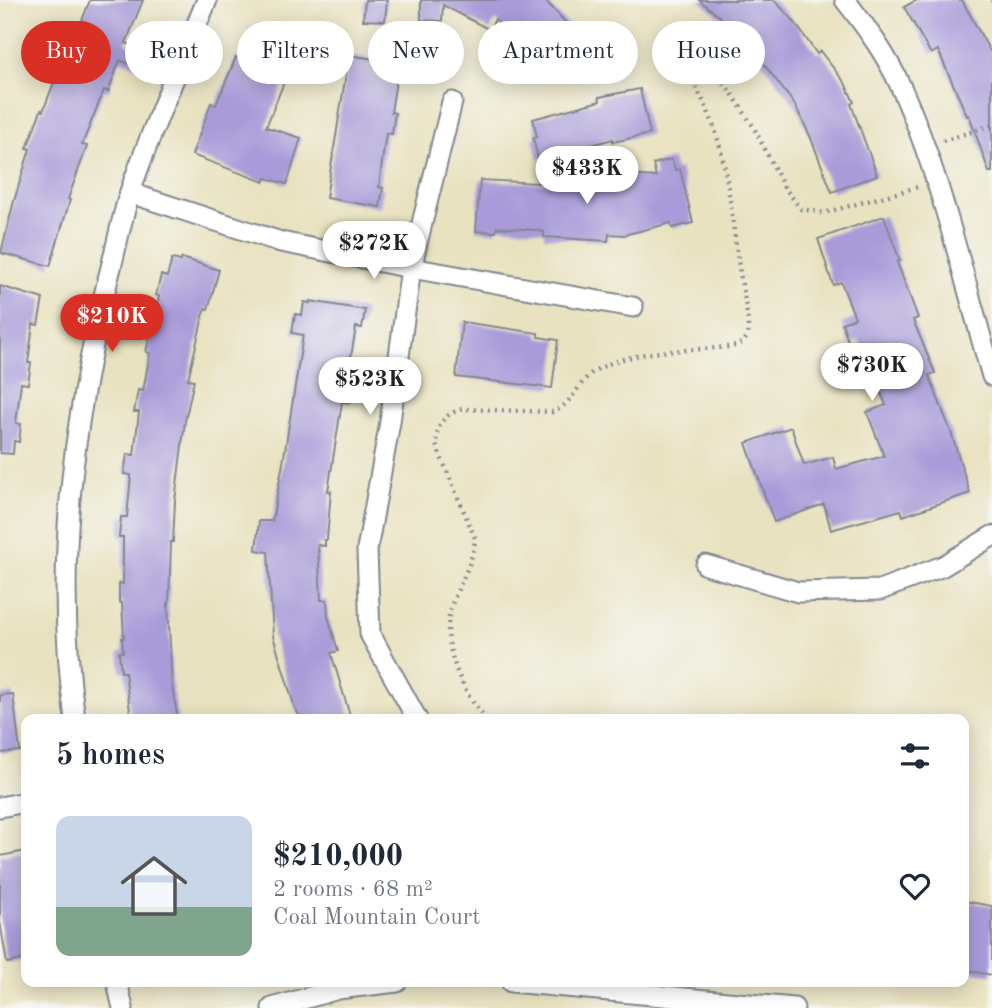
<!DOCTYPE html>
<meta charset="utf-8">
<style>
body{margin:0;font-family:"Old Standard TT",serif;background:#f2f2f3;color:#1f2937;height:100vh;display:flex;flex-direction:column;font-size:26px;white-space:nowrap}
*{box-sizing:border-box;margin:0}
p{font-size:23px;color:#747a83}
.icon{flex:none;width:38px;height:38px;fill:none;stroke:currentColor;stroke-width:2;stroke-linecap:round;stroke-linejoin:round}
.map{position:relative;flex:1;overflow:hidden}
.side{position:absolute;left:21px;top:714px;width:948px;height:273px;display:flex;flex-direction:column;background:#fff;border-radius:14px;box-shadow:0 4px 18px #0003}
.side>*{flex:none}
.guide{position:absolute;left:21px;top:21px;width:950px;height:63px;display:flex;gap:14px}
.price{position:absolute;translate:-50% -60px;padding:0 16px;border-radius:24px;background:#fff;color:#222;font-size:23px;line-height:46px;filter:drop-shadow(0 2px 4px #0008)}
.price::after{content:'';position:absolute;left:50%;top:42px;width:21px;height:16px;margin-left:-10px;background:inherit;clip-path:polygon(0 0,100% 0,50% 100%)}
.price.current{background:#d93025;color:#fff}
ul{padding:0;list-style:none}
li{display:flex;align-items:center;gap:21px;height:175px;padding:0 35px}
li span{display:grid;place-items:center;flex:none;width:196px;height:140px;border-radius:14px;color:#555}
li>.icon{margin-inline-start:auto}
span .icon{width:84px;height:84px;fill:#fffc;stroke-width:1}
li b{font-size:30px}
h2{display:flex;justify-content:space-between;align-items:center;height:84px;padding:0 35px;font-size:30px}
.chip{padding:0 24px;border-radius:32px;background:#fff;box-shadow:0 4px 18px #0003;font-size:24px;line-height:63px}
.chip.current{background:#d93025;color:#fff}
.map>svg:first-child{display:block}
.building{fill:#a99bd9}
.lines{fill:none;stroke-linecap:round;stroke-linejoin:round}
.minor-casing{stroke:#82888f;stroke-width:23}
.path{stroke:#82888f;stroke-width:4.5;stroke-dasharray:2 5;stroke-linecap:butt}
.minor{stroke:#fff;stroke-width:19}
</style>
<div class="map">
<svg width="992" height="1008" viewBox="0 0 992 1008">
<rect width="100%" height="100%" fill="#f6f6f2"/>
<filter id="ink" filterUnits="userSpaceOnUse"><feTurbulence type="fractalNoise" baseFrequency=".0143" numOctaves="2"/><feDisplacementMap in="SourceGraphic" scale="14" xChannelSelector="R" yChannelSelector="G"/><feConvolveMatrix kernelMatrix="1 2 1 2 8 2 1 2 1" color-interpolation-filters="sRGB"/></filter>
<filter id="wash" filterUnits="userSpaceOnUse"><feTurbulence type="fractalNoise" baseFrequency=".00686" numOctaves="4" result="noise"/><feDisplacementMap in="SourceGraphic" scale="28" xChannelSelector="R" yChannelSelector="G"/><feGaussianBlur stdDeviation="1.57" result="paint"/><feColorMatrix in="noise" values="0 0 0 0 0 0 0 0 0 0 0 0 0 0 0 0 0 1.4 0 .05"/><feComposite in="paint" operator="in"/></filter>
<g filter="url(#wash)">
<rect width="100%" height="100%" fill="#e9e2c0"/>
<g id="blocks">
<!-- building -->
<g class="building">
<path d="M90,0H143L126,43L163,59L156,75L120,60L108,92L104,90L82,145L87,146L68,199L70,200L50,266L1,253L14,201L30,149L27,148L41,110L43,111L65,54L68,56Z"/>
<path d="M365,0H387L385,21L363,20Z"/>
<path d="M421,0H545L582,40L542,77L527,62L532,58L495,19L490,30L443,5L442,21L421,20Z"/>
<path d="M699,0H774L793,20L817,54L820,51L845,83L854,102L851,104L877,175L832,192L810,136L795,105L744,38L742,40L720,17Z"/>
<path d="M917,0H962L992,55V172H989L969,115L967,116L938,50L931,54L904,7Z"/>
<path d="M248,39L298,47L266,127L301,138L287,184L266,178L264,182L192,155L211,103L216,105L236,57L240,59Z"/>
<path d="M349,55L399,63L391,112L395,113L392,134L386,133L382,162L379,187L383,188L380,207L326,198Z"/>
<path d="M640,89L650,134L613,142V139L538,159L533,138L537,137L533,119L600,101L599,97Z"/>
<path d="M672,159L675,170L680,169L693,223L672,228L671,223L624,235L609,234L608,241L544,237V232L535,230L497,227L496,232L476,231L480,180L612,187V174L656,177L653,164Z"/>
<path d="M884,216L900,261L897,262L918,318L913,320L935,373L929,375L951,432L970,493L903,516L901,510L831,530L824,504L774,522L746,443L791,427L804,465L833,457L836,469L884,456L867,412L886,405L859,340L849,344L842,323L855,318L841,282L833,285L818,239Z"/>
<path d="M182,258L219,270L208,309L205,308L188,379L194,380L185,421L175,501L173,542H171L169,604H168L172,686L178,719H131L125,672H121L119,652H123L122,638H124L122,603L119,602V583L123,584V537H119L121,517H127L131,475L124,474L127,454L134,455L139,412H134L138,390L143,391L150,353L146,352L159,296L156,295L161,275L167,277L172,259L181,261Z"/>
<path d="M0,286L43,299L38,325L33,324L28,363H31L28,384L21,383L16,423L21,424L19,442L14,441L13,454L0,453Z"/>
<path d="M310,301L365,310L362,328L356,327L347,381L353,382L350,402H342L328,491H331L327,540H325V546L318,545L321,600H327L328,616L338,651L331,653L351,719H301L295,708L273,636L268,552L256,550L259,521H272L283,463L303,335L292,333L295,314L302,315L304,302L310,303Z"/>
<path d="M462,322L538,333V337L558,340L552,388L456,377Z"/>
<path d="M13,694L20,751L0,753V695Z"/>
<path d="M26,851V959L7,963L0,922V856Z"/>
<path d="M964,901L992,906V975L964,970Z"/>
</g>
</g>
</g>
<g filter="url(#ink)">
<use href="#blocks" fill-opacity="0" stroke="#82888f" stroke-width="2"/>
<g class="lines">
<defs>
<g id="minor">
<path d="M845,0C866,27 886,54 900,85C941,175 964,281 992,376"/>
<path d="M130,193L281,242L411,268L633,307"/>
<path d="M706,565L798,592L880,590L943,566L992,536"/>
<path d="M75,719C54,571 72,424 108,279C116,250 121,220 130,192C152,127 181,63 207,0"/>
<path d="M417,719L370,634L367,550L390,422L411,268L452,102"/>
<path d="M0,807L26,802"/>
<path d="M117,982L123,1008"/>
<path d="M511,982L794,1008"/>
<path d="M272,1008L338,989L397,982"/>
</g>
</defs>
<!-- minor casing -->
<use href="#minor" class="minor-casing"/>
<!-- path -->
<g class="path">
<path d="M991,0L992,1"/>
<path d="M943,141L992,125"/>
<path d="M487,719C461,693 439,641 452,604C460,582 474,562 475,538L436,445C436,426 444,413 463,409L552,412C574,405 578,379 598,369C640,347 690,352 736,346L743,342L748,336C749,313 742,289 739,266C730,211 728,147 701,97C695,85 678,66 689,54L693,55L731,92L753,126L784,187L801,209L824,213L918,187"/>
</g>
<!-- minor -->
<use href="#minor" class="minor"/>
</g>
</g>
</svg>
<b class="price" style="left:587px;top:206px">$433K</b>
<b class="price" style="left:374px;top:281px">$272K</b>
<b class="price current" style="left:112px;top:354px">$210K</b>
<b class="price" style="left:872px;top:403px">$730K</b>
<b class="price" style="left:370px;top:417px">$523K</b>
<div class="guide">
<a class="chip current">Buy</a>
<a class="chip">Rent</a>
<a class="chip">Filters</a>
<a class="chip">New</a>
<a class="chip">Apartment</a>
<a class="chip">House</a>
</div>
<section class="side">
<h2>5 homes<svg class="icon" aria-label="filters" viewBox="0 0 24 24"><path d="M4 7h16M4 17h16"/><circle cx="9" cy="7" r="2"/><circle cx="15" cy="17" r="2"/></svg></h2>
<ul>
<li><span style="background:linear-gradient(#c9d6e8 65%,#7fa58c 0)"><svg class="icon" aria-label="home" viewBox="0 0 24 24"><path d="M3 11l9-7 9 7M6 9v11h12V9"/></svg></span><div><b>$210,000</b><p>2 rooms · 68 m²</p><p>Coal Mountain Court</p></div><svg class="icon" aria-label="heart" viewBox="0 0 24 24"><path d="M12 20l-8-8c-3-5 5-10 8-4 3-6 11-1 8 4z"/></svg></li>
</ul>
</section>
</div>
